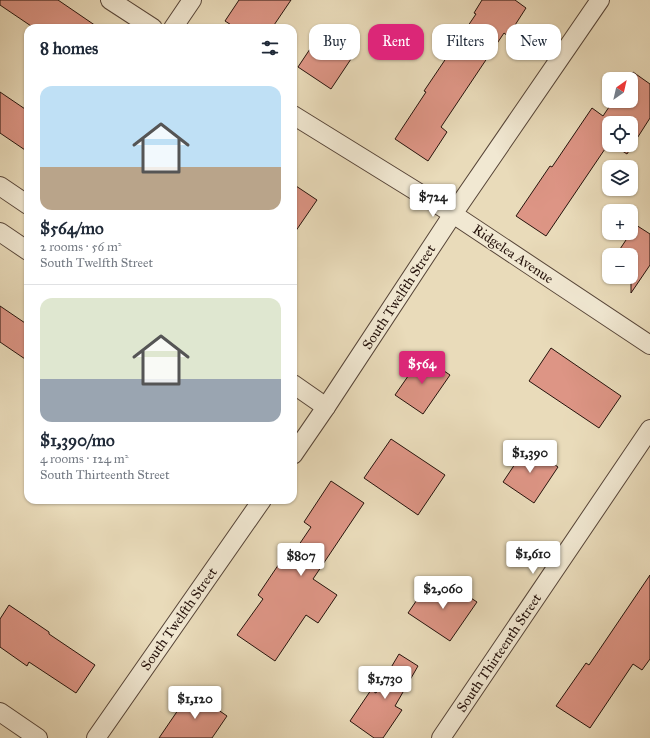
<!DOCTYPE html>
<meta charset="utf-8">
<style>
body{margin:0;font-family:"IM FELL Great Primer",serif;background:#f6f6f7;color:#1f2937;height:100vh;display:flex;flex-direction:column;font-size:15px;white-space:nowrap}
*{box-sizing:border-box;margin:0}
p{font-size:13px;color:#747a83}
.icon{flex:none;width:22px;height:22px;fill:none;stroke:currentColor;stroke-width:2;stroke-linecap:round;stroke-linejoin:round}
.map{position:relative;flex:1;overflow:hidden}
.sheet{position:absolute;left:24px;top:24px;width:273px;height:480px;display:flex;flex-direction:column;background:#fff;border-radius:12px;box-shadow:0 1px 3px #0004}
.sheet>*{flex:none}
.banner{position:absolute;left:309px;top:24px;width:281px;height:36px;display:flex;gap:8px}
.needle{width:26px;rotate:34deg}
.buttons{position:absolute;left:602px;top:72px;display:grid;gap:8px}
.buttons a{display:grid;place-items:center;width:36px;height:36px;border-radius:8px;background:#fff;box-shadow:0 1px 3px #0004;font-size:20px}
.price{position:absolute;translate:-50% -34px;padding:0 9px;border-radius:4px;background:#fff;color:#222;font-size:13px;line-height:26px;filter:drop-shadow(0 1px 2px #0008)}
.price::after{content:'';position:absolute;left:50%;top:24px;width:12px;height:9px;margin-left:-6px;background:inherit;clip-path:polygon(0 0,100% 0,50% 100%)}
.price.current{background:#db2777;color:#fff}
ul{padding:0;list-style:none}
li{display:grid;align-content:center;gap:8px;height:212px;padding:0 16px}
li+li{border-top:1px solid #e0e1e3}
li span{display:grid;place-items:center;height:124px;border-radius:12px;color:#555}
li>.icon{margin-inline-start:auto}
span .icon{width:72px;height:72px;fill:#fffc;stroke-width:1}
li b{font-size:17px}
h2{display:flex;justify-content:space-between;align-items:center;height:48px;padding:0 16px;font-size:17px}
.chip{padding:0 14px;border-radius:12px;background:#fff;box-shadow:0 1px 3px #0004;font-size:14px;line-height:36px}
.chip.current{background:#db2777;color:#fff}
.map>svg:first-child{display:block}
.building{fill:#dd9585;stroke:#26130c}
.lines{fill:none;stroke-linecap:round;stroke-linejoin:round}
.street-casing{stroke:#574538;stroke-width:20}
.street{stroke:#f1e8d2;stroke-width:18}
.labels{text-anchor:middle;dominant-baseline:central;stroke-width:3;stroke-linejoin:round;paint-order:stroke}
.street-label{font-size:14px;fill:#26130c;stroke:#f1e8d2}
</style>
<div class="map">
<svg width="650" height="738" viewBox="0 0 650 738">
<rect width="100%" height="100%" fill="#e9dbba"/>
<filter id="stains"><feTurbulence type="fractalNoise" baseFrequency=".005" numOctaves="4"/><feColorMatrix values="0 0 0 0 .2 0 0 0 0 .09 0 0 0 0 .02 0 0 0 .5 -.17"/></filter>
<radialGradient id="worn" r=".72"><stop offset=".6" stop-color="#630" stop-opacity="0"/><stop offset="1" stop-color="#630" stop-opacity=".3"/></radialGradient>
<!-- building -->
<g class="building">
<path d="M0,0H58L99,28H34L0,5Z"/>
<path d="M239,0H291L272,28H236L225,21Z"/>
<path d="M482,0H515L526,8L508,36L504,33L441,127L447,132L428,161L395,139L426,92L424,91L476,14L474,13Z"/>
<path d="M318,37L351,59L331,89L298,67Z"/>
<path d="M633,72L650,84V118L627,154L613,145H631V123H609V143L546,236L516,216L550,166L552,167L592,108L603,116L613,101H631V79H628Z"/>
<path d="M0,92L28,111V152L0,133Z"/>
<path d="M293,184L317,200L293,235Z"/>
<path d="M636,225L650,234V265L631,293V255H616Z"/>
<path d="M0,306L28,325V361L0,342Z"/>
<path d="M551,348L621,396L599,428L529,381Z"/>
<path d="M422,356L450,375L423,414L395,395Z"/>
<path d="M391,439L445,475L418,515L364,478Z"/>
<path d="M527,446L558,467L534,503L503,482Z"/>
<path d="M331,481L364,503L313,579L337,595L318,623L306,615L275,661L237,635L263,599L258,595L283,558L288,561L311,527L304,522Z"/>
<path d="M650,575V659L642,670L633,664L590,728L556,706L586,663L589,665Z"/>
<path d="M448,583L477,602L450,641L408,613L425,588L438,598Z"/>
<path d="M9,605L49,632V634L95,665L76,693L29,662L27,666L0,647V619Z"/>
<path d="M399,654L418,666L395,706L402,710L383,738H374L350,721L371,690L376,693Z"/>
<path d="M191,691L227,716L212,738H159Z"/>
</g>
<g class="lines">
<defs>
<g id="street">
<path d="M110,0L153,28"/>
<path d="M173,28L192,0"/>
<path d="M293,115L453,214L650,345"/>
<path d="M0,186L28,205"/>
<path d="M0,232L28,251"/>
<path d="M293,384L326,407"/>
<path d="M293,455L326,407L453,214L600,0"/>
<path d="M0,712L38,738"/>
<path d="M96,738L262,500"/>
<path d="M441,738L650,429"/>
</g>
</defs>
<!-- street casing -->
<use href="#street" class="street-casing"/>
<!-- street -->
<use href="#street" class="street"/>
</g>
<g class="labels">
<!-- street labels -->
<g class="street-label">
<text transform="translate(513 254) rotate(34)">Ridgelea Avenue</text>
<text transform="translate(399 297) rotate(-57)">South Twelfth Street</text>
<text transform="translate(179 619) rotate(-55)">South Twelfth Street</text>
<text transform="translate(499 653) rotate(-56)">South Thirteenth Street</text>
</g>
</g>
<rect width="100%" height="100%" filter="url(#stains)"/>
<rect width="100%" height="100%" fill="url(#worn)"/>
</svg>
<div class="buttons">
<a><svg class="needle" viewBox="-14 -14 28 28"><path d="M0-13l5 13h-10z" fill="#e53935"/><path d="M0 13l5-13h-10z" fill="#747a83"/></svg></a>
<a><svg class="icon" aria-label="locate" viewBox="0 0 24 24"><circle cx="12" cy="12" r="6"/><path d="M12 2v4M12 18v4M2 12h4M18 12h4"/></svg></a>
<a><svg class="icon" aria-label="layers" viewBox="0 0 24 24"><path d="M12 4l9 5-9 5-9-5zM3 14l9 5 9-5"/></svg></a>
<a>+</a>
<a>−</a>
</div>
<b class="price" style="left:433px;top:218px">$724</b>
<b class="price current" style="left:422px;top:385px">$564</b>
<b class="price" style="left:530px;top:474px">$1,390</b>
<b class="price" style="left:533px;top:575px">$1,610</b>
<b class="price" style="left:301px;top:577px">$807</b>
<b class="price" style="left:443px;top:610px">$2,060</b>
<b class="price" style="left:385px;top:700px">$1,730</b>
<b class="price" style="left:195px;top:720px">$1,120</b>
<div class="banner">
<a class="chip">Buy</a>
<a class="chip current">Rent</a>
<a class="chip">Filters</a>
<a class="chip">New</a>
</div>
<section class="sheet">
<h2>8 homes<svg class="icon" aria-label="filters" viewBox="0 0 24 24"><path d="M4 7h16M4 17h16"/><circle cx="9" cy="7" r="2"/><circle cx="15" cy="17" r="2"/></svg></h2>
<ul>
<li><span style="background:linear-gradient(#bfe0f5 65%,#b9a48a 0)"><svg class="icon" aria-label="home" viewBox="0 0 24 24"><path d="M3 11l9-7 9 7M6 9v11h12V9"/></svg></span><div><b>$564/mo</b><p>2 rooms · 56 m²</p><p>South Twelfth Street</p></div></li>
<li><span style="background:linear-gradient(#dfe7d0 65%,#9aa5b1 0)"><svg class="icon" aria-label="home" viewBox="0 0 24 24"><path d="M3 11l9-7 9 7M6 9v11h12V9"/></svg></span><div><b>$1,390/mo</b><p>4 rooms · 124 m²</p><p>South Thirteenth Street</p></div></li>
</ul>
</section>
</div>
